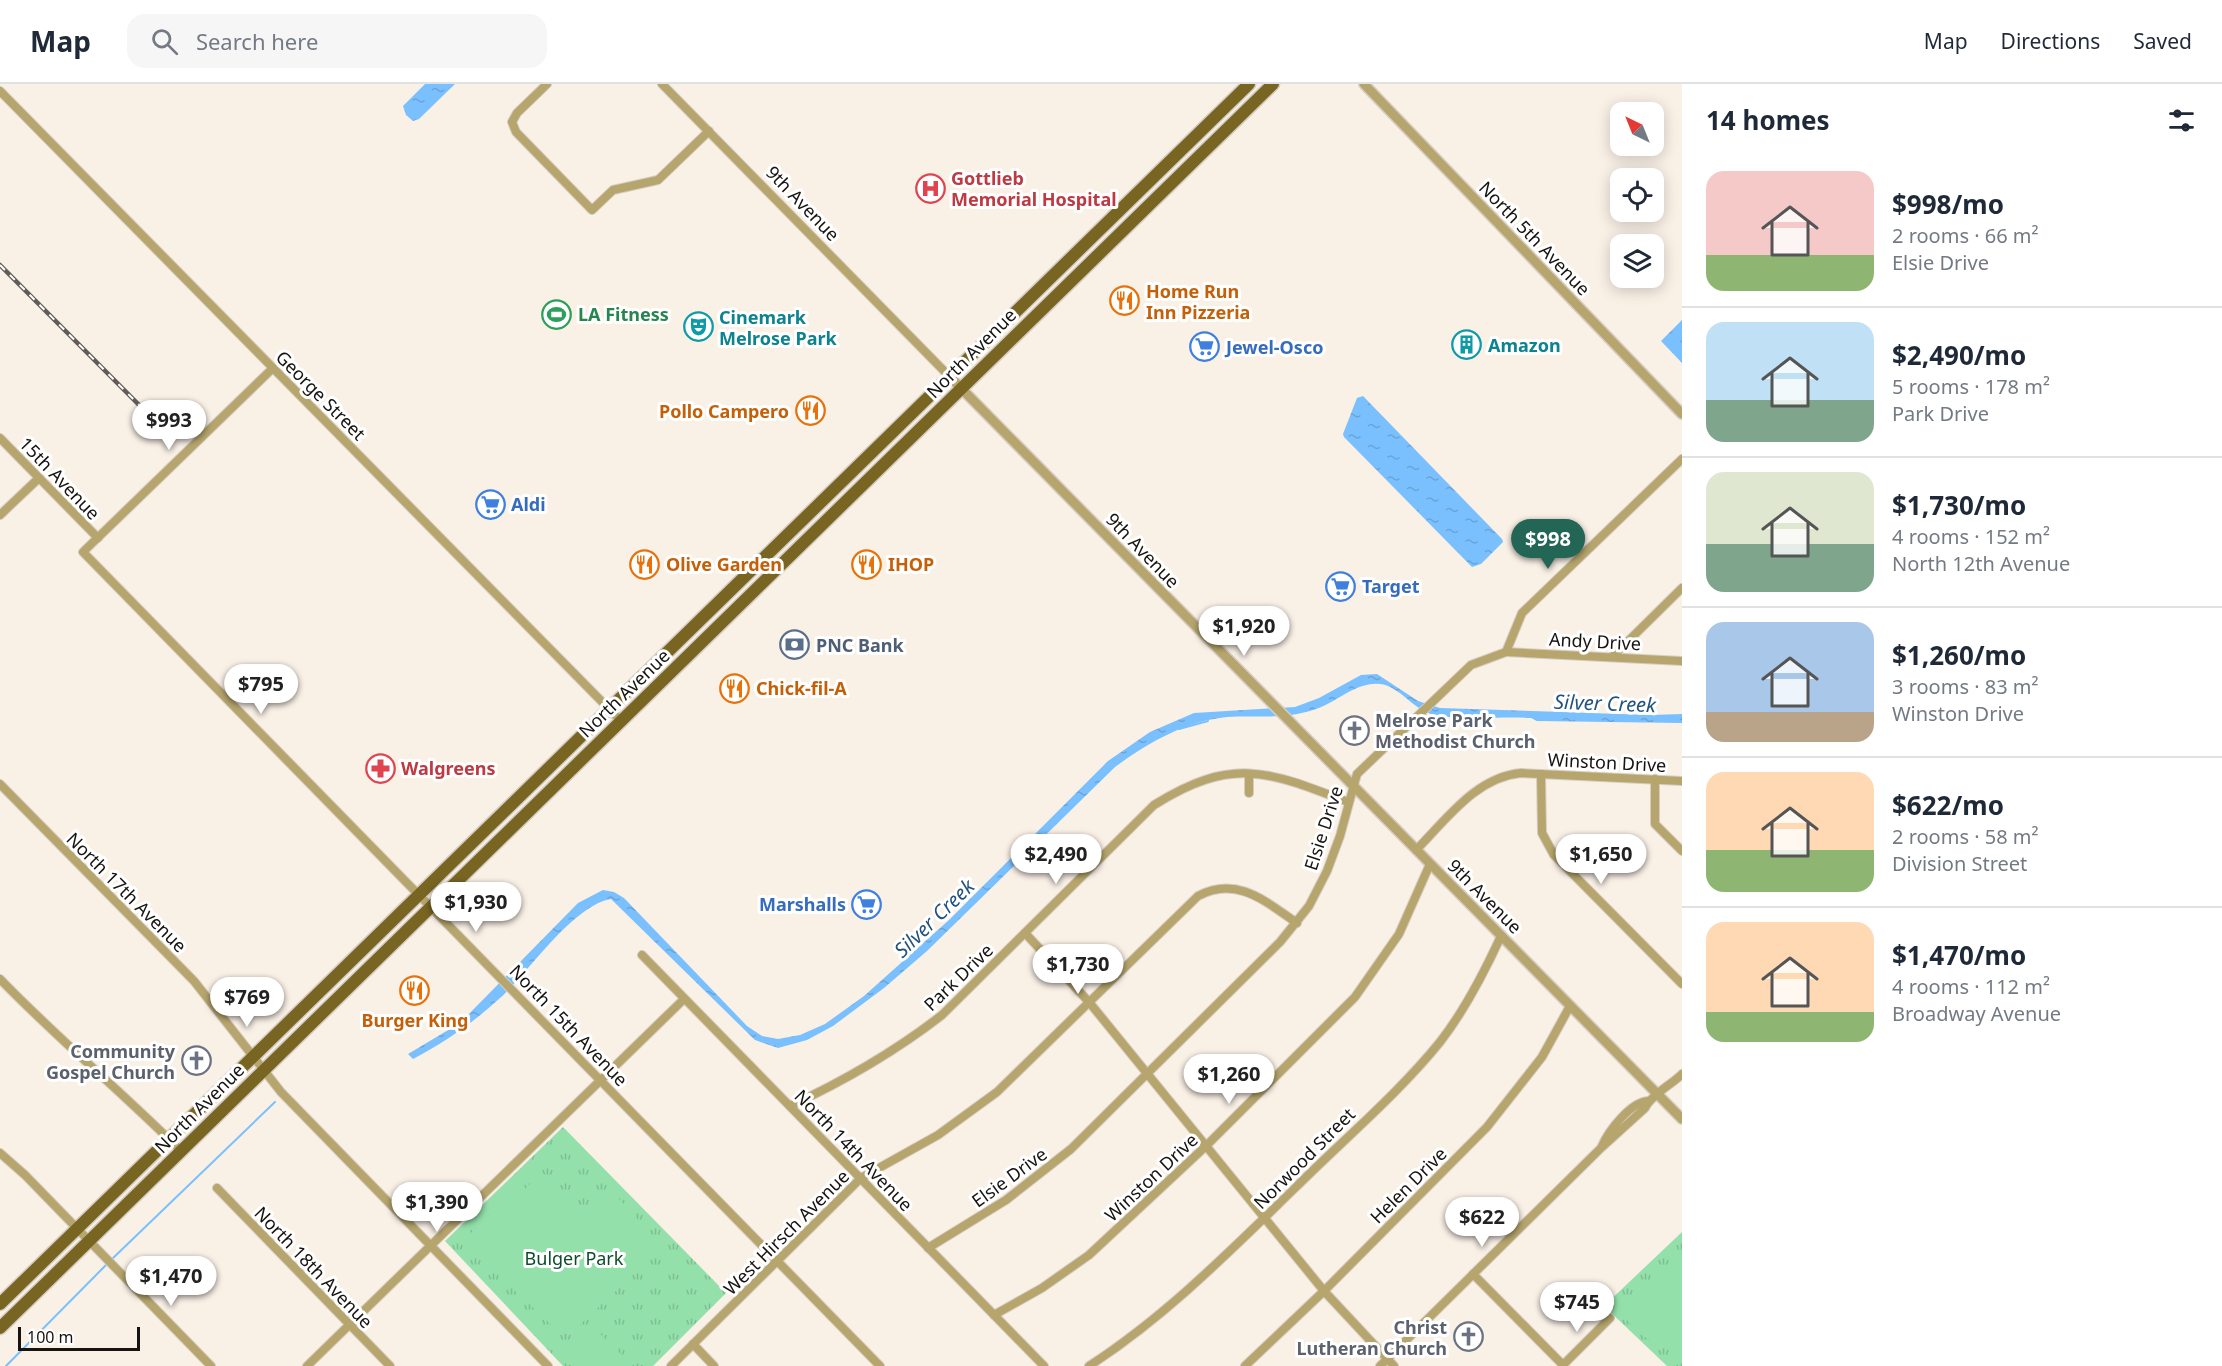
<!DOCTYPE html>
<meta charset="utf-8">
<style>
body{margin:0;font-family:"Noto Sans",sans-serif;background:#f6f6f7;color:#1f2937;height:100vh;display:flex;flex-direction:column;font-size:22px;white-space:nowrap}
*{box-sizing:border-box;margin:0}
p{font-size:20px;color:#747a83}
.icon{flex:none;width:33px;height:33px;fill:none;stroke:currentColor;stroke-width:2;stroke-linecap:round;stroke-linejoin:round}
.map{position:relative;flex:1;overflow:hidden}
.drawer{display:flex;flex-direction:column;background:#fff;width:540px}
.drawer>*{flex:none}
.needle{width:39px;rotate:317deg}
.buttons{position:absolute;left:1610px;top:18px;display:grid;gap:12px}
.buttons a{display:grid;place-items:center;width:54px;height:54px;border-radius:12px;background:#fff;box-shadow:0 3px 15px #0003;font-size:30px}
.scale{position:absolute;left:18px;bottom:15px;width:122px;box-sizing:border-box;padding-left:6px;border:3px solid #161310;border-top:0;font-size:16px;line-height:21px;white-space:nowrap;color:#161310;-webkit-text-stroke:4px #fff;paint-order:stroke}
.price{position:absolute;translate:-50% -51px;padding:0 14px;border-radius:21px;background:#fff;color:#222;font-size:20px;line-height:39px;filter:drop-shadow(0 2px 3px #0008)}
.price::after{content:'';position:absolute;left:50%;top:36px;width:18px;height:14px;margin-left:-9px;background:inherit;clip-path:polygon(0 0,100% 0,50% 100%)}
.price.on{background:#236656;color:#fff}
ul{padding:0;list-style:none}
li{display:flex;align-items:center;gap:18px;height:150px;padding:0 24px}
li+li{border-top:2px solid #e0e1e3}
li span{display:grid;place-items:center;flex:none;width:168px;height:120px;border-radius:18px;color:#555}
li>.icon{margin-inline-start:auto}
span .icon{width:72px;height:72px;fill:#fffc;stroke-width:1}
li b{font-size:26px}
h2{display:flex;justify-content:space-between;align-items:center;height:72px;padding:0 24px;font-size:26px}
header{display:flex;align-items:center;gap:36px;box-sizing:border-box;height:84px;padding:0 30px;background:#fff;border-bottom:2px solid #e0e1e3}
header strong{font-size:28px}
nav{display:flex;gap:33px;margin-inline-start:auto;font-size:21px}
.search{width:420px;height:54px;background:#f6f6f7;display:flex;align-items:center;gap:15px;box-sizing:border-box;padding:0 21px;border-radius:18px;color:#747a83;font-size:22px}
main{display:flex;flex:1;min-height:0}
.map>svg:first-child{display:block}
.grass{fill:url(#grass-tufts)}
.pitch{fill:#93e0aa}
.water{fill:url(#water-ripples)}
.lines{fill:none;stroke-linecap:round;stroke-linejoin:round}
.stream{stroke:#7ac0fe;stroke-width:2}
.minor-casing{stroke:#d5cdc4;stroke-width:10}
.tertiary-casing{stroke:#d5cdc4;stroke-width:12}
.primary-casing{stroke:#d5cdc4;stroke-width:15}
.minor{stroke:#b6a56c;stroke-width:8}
.tertiary{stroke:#b6a56c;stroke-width:9}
.primary{stroke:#786522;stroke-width:12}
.rail-casing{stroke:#615c57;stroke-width:4.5}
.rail{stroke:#fff;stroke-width:2;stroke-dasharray:7;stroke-linecap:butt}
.labels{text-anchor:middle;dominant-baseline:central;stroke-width:6;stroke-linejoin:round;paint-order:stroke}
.health-label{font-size:18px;font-weight:bold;fill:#be3a42;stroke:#fff;text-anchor:start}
.street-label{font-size:18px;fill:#161310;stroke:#fff}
.food-label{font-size:18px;font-weight:bold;fill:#c56008;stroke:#fff;text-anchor:start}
.leisure-label{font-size:18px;font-weight:bold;fill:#27864d;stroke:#fff;text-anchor:start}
.culture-label{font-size:18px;font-weight:bold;fill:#0d838f;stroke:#fff;text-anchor:start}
.shop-label{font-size:18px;font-weight:bold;fill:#366cbe;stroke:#fff;text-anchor:start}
.service-label{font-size:18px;font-weight:bold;fill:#4e5e75;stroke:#fff;text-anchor:start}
.worship-label{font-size:18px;font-weight:bold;fill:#5b616d;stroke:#fff;text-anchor:end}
.park-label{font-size:18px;fill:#0d4c28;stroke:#fff}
.water-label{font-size:20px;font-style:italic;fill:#22537c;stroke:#fff}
</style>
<header>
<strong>Map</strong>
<div class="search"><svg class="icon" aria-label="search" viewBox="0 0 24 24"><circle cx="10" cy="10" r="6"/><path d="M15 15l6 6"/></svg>Search here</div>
<nav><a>Map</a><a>Directions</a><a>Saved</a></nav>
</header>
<main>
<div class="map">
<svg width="1682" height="1282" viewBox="0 0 1682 1282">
<defs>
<pattern id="grass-tufts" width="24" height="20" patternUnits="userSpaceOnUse" patternTransform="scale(1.5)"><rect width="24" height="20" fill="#93e0aa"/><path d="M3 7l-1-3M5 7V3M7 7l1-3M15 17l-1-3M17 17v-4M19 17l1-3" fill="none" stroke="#7ebf91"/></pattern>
<pattern id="water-ripples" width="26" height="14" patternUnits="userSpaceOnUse" patternTransform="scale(1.5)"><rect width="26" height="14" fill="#7ac0fe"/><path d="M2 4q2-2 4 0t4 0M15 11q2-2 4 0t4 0" fill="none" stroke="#69a4d9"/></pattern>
</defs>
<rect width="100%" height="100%" fill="#f9f0e6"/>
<!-- grass -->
<g class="grass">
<path d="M563,1043L726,1209L653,1282H563L445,1157Z"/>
<path d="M1682,1148V1282H1667L1604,1222Z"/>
</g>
<!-- pitch -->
<g class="pitch">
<path d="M542,1088L586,1131L589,1123L608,1103L655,1154V1170L570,1250L560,1249L510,1202L470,1158V1150L512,1108L518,1112Z"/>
<path d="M1676,1187H1682V1260C1656,1268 1640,1250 1623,1232Z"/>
<path d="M597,1247L629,1278L625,1282H589L575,1268Z"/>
</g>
<!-- water -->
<g class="water">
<path d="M425,0H455L419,35L413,37L406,31L403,22Z"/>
<path d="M1682,236V279L1661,257Z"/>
<path d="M1363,312L1502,455L1503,458L1481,480L1472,483L1344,353L1343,350L1357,314Z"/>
<path d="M1377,590L1418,617L1440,624L1650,631L1682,630V639L1537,637L1531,634C1503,632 1457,637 1431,630C1412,624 1399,602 1380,600C1356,597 1335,620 1313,626C1281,636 1258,631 1227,633C1185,637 1148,659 1115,683L927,867L884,904L833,942L807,956L778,964L755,956L611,815C573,821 529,888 500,914C473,939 445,958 413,975L408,970L460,939L578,819L603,806L614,808L624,814L747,942L762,952L778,955L800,951L825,940L864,912L949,836L1108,677L1150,648L1194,629L1295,623L1319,614L1361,591Z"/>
</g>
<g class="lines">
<!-- stream -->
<g class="stream">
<path d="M1179,645L1208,637"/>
<path d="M111,1176L275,1018"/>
<path d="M6,1282L107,1180"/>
</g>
<defs>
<g id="minor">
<path d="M547,0L517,29L512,38L516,48L592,126L613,106L658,96L709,47"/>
<path d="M662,0L950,293"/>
<path d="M0,7L621,637"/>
<path d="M273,284L83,468L880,1282"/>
<path d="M0,354L98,454"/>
<path d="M0,431L39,394"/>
<path d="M1506,568L1682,577"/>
<path d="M1612,573L1682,504"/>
<path d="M1541,690L1542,749L1554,771L1682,900"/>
<path d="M1655,695V740L1682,767"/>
<path d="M0,700L194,897L281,1008L548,1282"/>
<path d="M1249,709V690"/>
<path d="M1416,766C1446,736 1476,693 1521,689L1682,697"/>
<path d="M1025,849L1089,918L1324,1207L1394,1282"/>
<path d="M642,871L1044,1282"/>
<path d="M0,895C58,955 122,1008 181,1067"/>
<path d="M790,1022C846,996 893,969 942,931L1154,721C1232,672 1268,687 1348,718"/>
<path d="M1602,1062C1609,1046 1631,1018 1648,1017"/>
<path d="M0,1069L25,1091L211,1282"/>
<path d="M217,1104L390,1282"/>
<path d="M928,1164L1006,1116L1071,1065L1280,858L1309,822L1327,787L1340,752L1357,690L1471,581L1506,568L1522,529L1682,375"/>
<path d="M1473,1190L1564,1282"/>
<path d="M994,1231L1042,1204L1089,1171L1207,1061L1355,913L1399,850L1430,780"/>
<path d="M693,1260L714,1282"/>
<path d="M307,1282L684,915"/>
<path d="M671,1282L861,1094L938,1051L997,1008L1198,812C1237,791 1266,818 1297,839"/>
<path d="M1089,1282C1166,1232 1229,1168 1295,1104C1342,1057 1398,1010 1440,958C1465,926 1484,889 1501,852"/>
<path d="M1245,1282L1324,1207L1487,1043L1542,973L1570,922"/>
<path d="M1380,1282L1602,1063L1645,1024C1651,1011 1671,1001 1682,990"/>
<path d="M1562,1282L1610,1234"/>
</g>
<g id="tertiary">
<path d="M1364,0L1682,330"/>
<path d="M950,293L1682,1035"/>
</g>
<g id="primary">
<path d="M0,1220L1249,0"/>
<path d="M0,1244L1273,0"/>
</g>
</defs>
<!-- minor casing -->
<use href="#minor" class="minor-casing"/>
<!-- tertiary casing -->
<use href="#tertiary" class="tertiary-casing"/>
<!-- primary casing -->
<use href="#primary" class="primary-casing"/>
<!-- minor -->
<use href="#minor" class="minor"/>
<!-- tertiary -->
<use href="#tertiary" class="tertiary"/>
<!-- primary -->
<use href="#primary" class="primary"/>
<defs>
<path id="rail" d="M0,181L154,336"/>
</defs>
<!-- rail casing -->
<use href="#rail" class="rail-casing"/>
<!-- rail -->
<use href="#rail" class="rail"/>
</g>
<!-- icons -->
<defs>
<symbol id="hospital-ring" viewBox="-11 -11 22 22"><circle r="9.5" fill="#fff" stroke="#e0444e" stroke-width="1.5"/><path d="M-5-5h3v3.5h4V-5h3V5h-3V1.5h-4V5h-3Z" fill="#e0444e"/></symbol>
<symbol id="restaurant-ring" viewBox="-11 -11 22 22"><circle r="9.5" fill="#fff" stroke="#e8710a" stroke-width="1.5"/><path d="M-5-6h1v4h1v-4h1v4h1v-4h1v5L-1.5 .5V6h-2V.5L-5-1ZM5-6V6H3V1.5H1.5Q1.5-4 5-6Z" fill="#e8710a"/></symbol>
<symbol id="stadium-ring" viewBox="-11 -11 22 22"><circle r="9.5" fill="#fff" stroke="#2e9e5b" stroke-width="1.5"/><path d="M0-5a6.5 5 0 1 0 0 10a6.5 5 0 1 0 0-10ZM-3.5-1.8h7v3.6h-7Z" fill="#2e9e5b"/></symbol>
<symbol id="theatre-ring" viewBox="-11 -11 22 22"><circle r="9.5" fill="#fff" stroke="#0f9aa8" stroke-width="1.5"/><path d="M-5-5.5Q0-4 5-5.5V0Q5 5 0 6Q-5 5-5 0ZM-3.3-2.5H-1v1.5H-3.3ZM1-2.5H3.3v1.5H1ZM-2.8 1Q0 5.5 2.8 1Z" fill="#0f9aa8"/></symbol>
<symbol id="building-ring" viewBox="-11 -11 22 22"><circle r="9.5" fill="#fff" stroke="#0f9aa8" stroke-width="1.5"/><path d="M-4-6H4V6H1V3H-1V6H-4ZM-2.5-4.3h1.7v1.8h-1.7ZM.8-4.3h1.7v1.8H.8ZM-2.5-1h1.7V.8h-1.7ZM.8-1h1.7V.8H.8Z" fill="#0f9aa8"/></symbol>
<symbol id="supermarket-ring" viewBox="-11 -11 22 22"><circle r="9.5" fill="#fff" stroke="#3f7fe0" stroke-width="1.5"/><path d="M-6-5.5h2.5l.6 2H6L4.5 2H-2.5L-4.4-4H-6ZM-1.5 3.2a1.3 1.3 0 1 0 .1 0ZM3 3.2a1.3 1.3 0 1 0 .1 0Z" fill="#3f7fe0"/></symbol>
<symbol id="bank-ring" viewBox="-11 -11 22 22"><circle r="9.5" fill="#fff" stroke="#5c6f8a" stroke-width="1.5"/><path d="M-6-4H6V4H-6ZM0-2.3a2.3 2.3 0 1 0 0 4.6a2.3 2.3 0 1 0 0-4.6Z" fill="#5c6f8a"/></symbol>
<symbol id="church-ring" viewBox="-11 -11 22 22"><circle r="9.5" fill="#fff" stroke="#6b7280" stroke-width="1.5"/><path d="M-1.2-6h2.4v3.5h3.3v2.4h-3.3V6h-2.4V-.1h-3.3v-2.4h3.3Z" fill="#6b7280"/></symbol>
<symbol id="pharmacy-ring" viewBox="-11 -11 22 22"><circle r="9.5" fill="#fff" stroke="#e0444e" stroke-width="1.5"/><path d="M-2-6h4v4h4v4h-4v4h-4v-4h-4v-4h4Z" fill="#e0444e"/></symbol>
</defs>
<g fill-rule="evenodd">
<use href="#hospital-ring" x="914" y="88" width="33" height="33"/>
<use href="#restaurant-ring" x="1108" y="200" width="33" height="33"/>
<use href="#stadium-ring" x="540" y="214" width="33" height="33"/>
<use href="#theatre-ring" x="682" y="226" width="33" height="33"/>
<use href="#building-ring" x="1450" y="244" width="33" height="33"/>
<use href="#supermarket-ring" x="1188" y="246" width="33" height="33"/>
<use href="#restaurant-ring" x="794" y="310" width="33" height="33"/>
<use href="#supermarket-ring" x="474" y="404" width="33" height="33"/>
<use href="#restaurant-ring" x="628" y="464" width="33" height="33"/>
<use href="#restaurant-ring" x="850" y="464" width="33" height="33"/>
<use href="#supermarket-ring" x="1324" y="486" width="33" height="33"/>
<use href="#bank-ring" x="778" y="544" width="33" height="33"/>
<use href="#restaurant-ring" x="718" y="588" width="33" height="33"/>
<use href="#church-ring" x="1338" y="630" width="33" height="33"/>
<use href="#pharmacy-ring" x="364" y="668" width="33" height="33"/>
<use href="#supermarket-ring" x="850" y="804" width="33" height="33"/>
<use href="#restaurant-ring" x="398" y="890" width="33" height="33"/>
<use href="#church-ring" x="180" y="960" width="33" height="33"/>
<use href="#church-ring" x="1452" y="1236" width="33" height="33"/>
</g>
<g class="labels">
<!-- health labels -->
<g class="health-label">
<text x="951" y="94">Gottlieb<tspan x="951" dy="21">Memorial Hospital</tspan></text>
<text x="401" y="684">Walgreens</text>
</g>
<!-- street labels -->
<g class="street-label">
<text transform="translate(803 119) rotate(46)">9th Avenue</text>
<text transform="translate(1535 154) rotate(46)">North 5th Avenue</text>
<text transform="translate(971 269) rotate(-45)">North Avenue</text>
<text transform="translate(321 311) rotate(45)">George Street</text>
<text transform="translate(60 394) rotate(46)">15th Avenue</text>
<text transform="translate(1143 466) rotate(46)">9th Avenue</text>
<text transform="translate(1595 557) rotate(3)">Andy Drive</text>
<text transform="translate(624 609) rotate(-44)">North Avenue</text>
<text transform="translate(1607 678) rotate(3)">Winston Drive</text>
<text transform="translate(1323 744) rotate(-72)">Elsie Drive</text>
<text transform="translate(127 808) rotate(45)">North 17th Avenue</text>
<text transform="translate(1485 812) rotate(45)">9th Avenue</text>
<text transform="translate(958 893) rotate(-44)">Park Drive</text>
<text transform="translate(569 941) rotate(46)">North 15th Avenue</text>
<text transform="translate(199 1024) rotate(-45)">North Avenue</text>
<text transform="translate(854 1066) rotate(46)">North 14th Avenue</text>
<text transform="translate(1304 1074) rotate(-45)">Norwood Street</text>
<text transform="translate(1009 1093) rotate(-36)">Elsie Drive</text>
<text transform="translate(1151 1093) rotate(-43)">Winston Drive</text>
<text transform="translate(1408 1101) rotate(-45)">Helen Drive</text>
<text transform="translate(786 1148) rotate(-45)">West Hirsch Avenue</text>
<text transform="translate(314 1183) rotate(46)">North 18th Avenue</text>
</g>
<!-- food labels -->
<g class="food-label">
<text x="1146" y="207">Home Run<tspan x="1146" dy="21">Inn Pizzeria</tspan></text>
<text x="789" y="327" text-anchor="end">Pollo Campero</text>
<text x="666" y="480">Olive Garden</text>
<text x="888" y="480">IHOP</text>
<text x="756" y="604">Chick-fil-A</text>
<text x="415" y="936" text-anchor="middle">Burger King</text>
</g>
<!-- leisure labels -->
<g class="leisure-label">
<text x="578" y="230">LA Fitness</text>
</g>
<!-- culture labels -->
<g class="culture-label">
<text x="719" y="233">Cinemark<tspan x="719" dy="21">Melrose Park</tspan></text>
<text x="1488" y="261">Amazon</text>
</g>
<!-- shop labels -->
<g class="shop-label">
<text x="1226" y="263">Jewel-Osco</text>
<text x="511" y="420">Aldi</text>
<text x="1362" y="502">Target</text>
<text x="846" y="820" text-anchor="end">Marshalls</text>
</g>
<!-- service labels -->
<g class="service-label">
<text x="816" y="561">PNC Bank</text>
</g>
<!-- worship labels -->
<g class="worship-label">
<text x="1375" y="636" text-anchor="start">Melrose Park<tspan x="1375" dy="21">Methodist Church</tspan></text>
<text x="175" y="967">Community<tspan x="175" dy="21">Gospel Church</tspan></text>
<text x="1447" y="1243">Christ<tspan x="1447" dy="21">Lutheran Church</tspan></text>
</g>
<!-- park labels -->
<g class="park-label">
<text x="574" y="1174">Bulger Park</text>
</g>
<!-- water labels -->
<g class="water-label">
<text transform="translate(1605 619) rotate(2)">Silver Creek</text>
<text transform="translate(934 834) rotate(-44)">Silver Creek</text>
</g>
</g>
</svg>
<div class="buttons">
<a><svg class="needle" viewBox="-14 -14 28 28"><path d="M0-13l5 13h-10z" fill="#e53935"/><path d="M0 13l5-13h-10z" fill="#747a83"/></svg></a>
<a><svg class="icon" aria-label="locate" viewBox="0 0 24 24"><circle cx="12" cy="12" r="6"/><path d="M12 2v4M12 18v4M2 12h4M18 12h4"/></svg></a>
<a><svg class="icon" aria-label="layers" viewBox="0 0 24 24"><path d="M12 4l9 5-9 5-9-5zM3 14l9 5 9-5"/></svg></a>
</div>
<div class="scale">100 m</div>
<b class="price" style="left:169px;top:367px">$993</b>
<b class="price on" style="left:1548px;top:486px">$998</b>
<b class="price" style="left:1244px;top:573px">$1,920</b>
<b class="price" style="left:261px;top:631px">$795</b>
<b class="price" style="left:1056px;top:801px">$2,490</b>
<b class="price" style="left:1601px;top:801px">$1,650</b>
<b class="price" style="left:476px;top:849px">$1,930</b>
<b class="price" style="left:1078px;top:911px">$1,730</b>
<b class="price" style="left:247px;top:944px">$769</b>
<b class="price" style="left:1229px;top:1021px">$1,260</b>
<b class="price" style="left:437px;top:1149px">$1,390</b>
<b class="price" style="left:1482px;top:1164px">$622</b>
<b class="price" style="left:171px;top:1223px">$1,470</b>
<b class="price" style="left:1577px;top:1249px">$745</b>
</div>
<section class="drawer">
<h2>14 homes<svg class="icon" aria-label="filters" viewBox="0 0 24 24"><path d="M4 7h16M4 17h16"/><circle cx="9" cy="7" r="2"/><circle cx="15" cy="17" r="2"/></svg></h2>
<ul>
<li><span style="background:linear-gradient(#f6c9c9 70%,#8fb573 0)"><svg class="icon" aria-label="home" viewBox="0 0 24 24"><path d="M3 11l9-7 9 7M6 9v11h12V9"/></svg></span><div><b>$998/mo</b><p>2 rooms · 66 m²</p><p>Elsie Drive</p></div></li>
<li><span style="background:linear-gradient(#bfe0f5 65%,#7fa58c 0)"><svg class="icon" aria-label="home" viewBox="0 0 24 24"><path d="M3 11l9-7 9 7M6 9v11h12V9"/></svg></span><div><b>$2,490/mo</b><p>5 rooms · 178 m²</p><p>Park Drive</p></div></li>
<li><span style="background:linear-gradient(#dfe7d0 60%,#7fa58c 0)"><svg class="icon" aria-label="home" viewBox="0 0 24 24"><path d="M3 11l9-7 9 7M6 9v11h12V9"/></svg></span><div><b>$1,730/mo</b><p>4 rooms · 152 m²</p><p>North 12th Avenue</p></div></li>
<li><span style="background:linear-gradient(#a9c7e8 75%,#b9a48a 0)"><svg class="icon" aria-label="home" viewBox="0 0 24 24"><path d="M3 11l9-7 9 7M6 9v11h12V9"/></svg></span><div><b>$1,260/mo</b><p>3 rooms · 83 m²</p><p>Winston Drive</p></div></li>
<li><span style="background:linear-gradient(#ffd9b3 65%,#8fb573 0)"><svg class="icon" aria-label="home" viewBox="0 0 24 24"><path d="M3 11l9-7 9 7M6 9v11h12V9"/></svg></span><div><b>$622/mo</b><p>2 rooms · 58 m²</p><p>Division Street</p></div></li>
<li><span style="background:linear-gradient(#ffd9b3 75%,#8fb573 0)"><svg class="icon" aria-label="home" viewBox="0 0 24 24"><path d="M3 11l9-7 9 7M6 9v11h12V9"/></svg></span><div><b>$1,470/mo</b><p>4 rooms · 112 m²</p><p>Broadway Avenue</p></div></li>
</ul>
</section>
</main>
